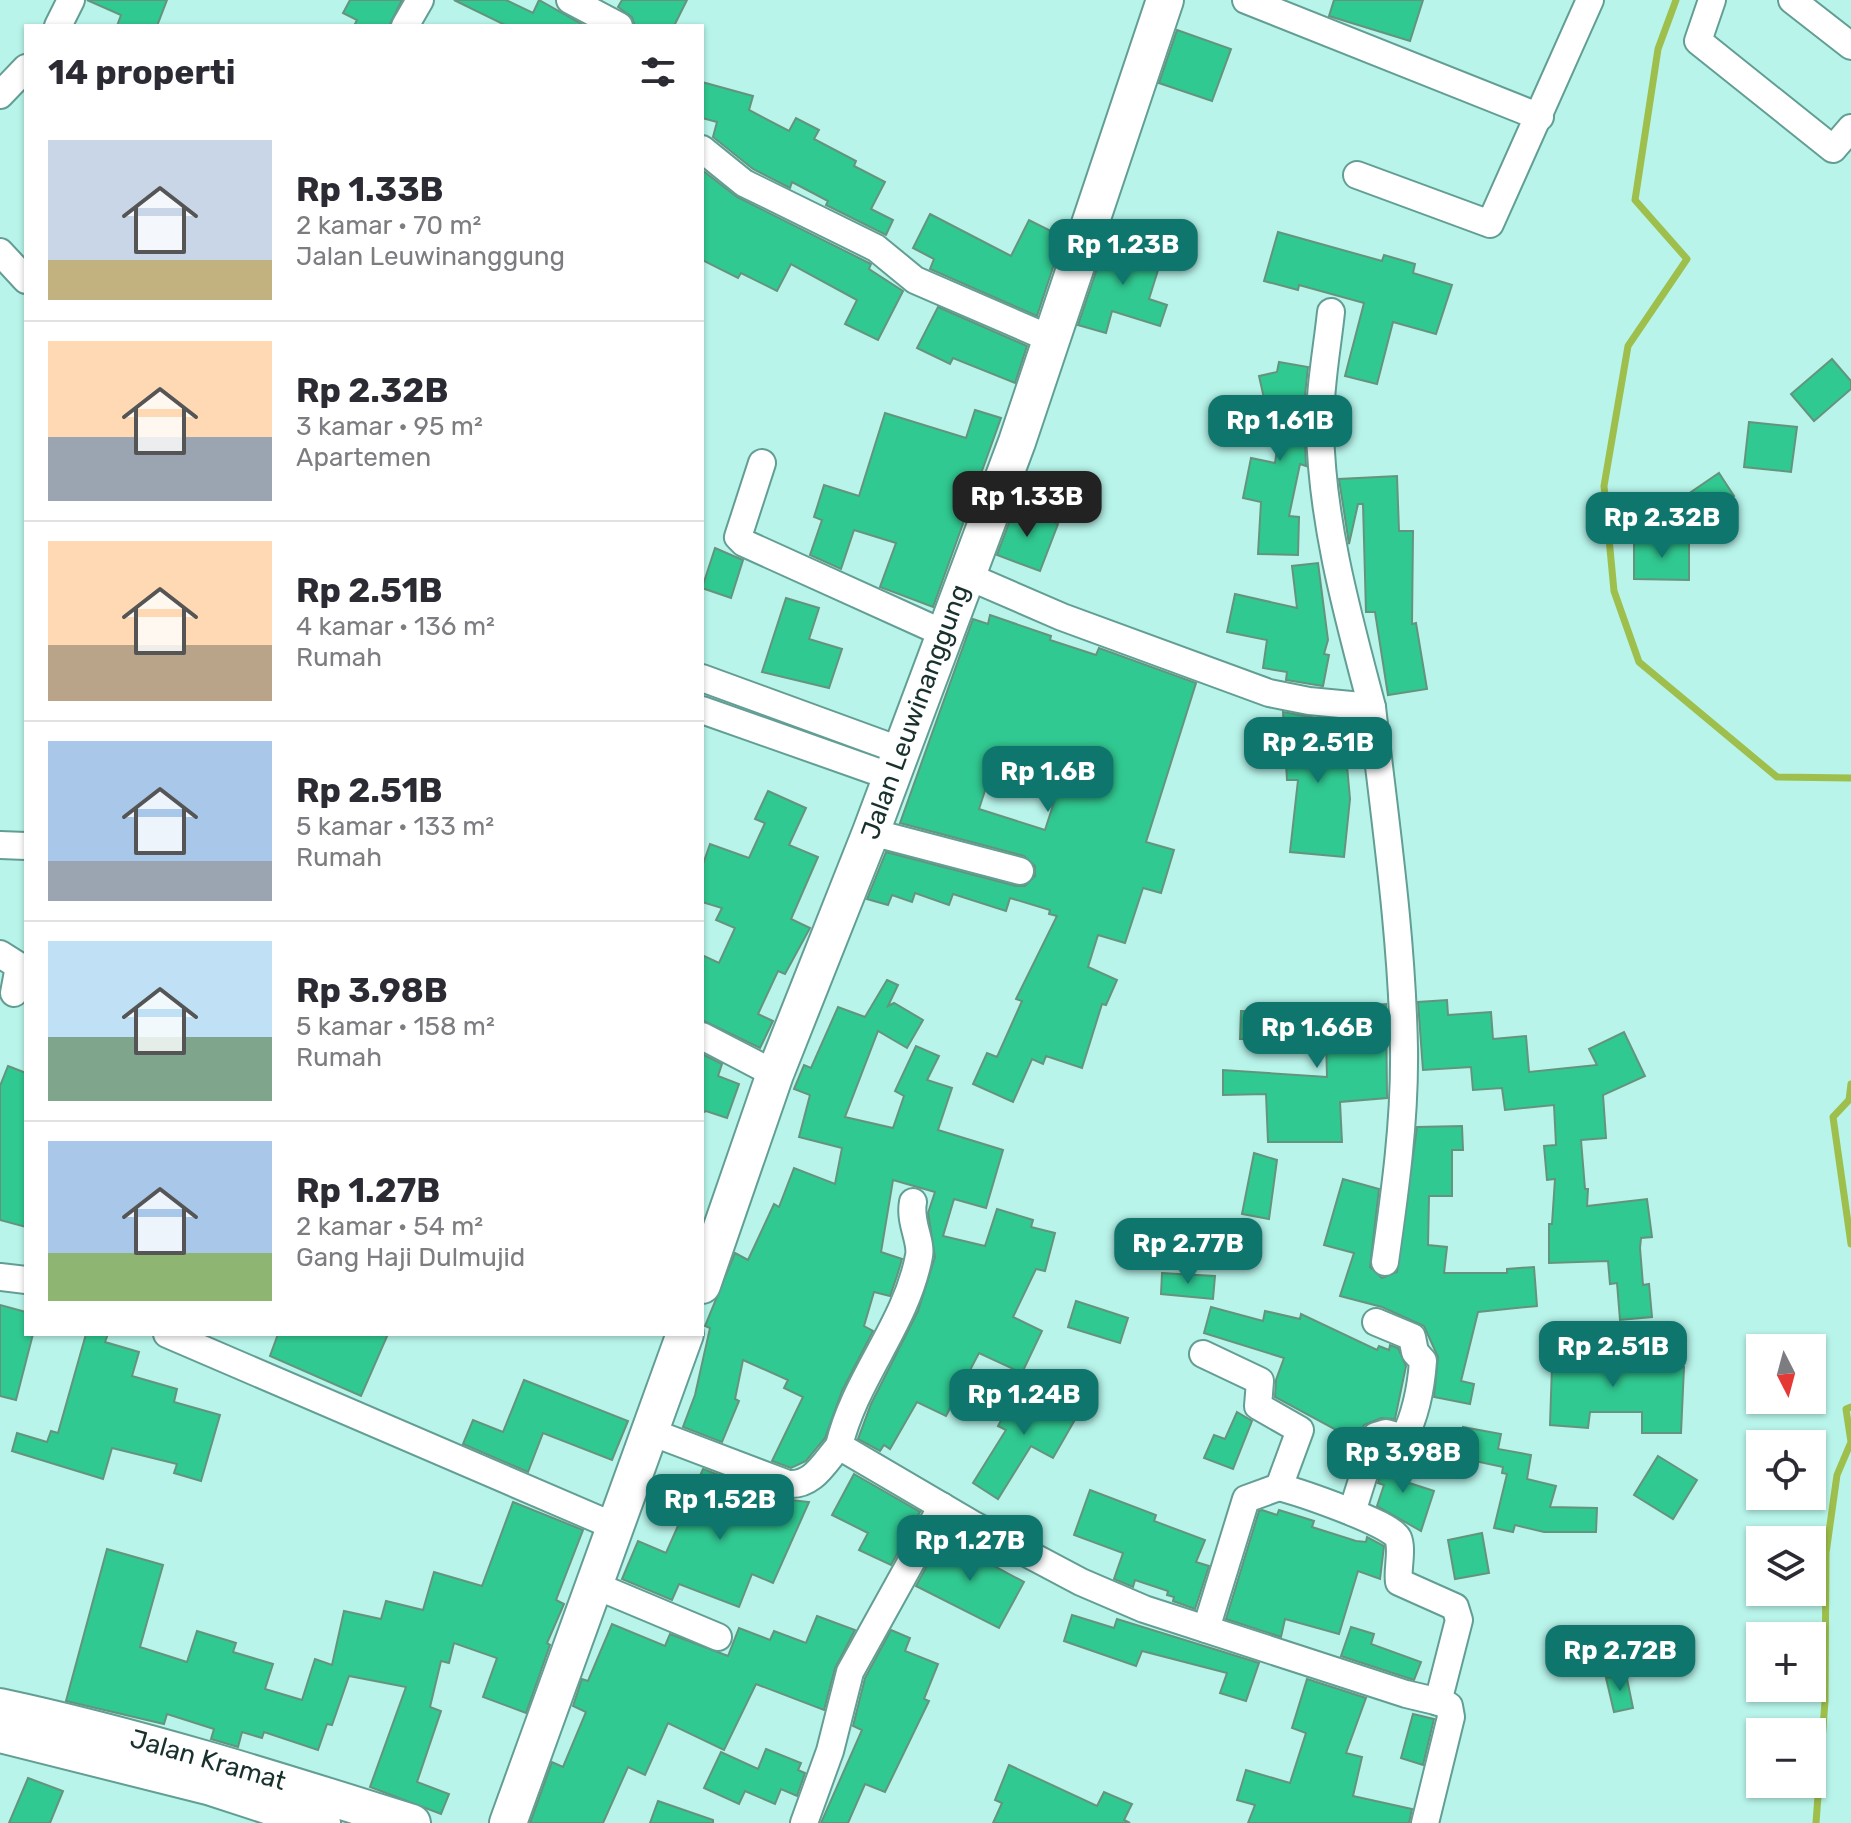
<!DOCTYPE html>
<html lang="id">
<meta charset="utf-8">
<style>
body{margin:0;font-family:Rubik,sans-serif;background:#f2f2f3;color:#2b2b33;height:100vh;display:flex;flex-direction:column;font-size:30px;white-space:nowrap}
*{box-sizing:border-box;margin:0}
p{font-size:26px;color:#7c7c81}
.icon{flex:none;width:44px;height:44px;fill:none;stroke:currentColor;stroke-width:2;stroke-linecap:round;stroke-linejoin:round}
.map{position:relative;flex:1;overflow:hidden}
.panel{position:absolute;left:24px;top:24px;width:680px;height:1312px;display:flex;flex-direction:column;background:#fff;border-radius:0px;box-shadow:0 2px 6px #0004}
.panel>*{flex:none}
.needle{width:52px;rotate:174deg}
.fabs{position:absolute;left:1746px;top:1334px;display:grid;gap:16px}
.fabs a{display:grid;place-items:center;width:80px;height:80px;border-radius:0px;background:#fff;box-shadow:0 2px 6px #0004;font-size:40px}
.price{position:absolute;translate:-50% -68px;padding:0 18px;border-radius:16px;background:#0f766e;color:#fff;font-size:26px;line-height:52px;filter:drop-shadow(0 2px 4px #0008)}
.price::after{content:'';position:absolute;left:50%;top:48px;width:24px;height:18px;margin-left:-12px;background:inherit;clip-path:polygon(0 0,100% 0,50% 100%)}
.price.active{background:#222;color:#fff}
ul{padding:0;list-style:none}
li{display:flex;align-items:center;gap:24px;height:200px;padding:0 24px}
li+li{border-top:2px solid #e1e1e2}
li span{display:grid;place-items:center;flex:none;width:224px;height:160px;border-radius:0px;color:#555}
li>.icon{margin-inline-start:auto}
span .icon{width:96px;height:96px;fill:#fffc;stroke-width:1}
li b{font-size:34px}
h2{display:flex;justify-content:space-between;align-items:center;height:96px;padding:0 24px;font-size:34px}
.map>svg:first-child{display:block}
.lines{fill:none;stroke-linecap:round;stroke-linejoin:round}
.stream{stroke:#9ebf4b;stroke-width:7}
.building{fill:#31c992;stroke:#64947d;stroke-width:2;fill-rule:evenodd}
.street-casing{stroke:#639e94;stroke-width:30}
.secondary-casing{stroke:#639e94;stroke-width:40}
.street{stroke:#fff;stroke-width:26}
.secondary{stroke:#fff;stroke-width:36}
.labels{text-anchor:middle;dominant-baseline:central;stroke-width:8;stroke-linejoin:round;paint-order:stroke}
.street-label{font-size:26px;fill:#18312d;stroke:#fff}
</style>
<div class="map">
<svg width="1851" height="1823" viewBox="0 0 1851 1823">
<rect width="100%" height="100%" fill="#b8f4ea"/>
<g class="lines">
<!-- stream -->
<g class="stream">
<path d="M1676,0L1658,49L1635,200L1687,259L1628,346L1604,486L1614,591L1639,662L1777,777L1851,778"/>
<path d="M1851,1084L1849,1100L1833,1117L1851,1244"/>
<path d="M1816,1823L1825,1701L1826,1553L1837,1475L1851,1442L1846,1409L1851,1407"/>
</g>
</g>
<!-- building -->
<g class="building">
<path d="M87,0H167L157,26H117L121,15Z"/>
<path d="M350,0H402L389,26H354L357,20L343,13Z"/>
<path d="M454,0H506L533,13L539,0L585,26H507Z"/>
<path d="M622,0H687L674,26H635L632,17L618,7Z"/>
<path d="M1334,0H1423L1410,41L1329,16Z"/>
<path d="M1177,30L1231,49L1212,101L1159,83Z"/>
<path d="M702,82L753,96L749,110L789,131L796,118L819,130L814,139L856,161L854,166L885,182L871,209L893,220L886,235L826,205L828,201L792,182L790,188L753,169L713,137L717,122L702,118Z"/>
<path d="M702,170L737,197L871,264L869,269L903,291L878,340L845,324L857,300L791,264L777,291L741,273L738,278L702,260Z"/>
<path d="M930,214L1011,256L1029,220L1063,237L1037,316L930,269L934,259L913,248Z"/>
<path d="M1278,232L1382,261L1384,255L1415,264L1413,273L1452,285L1436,334L1393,322L1377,384L1345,376L1364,303L1299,285L1298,290L1264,281Z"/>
<path d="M1107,239L1163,254L1149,299L1167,305L1160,326L1112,311L1106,333L1078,325Z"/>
<path d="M938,307L1027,346L1015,383L953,358L950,364L917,348Z"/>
<path d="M1832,359L1851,381V389L1814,421L1791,394Z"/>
<path d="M1279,362L1308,367L1300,442L1305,443L1306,466L1300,464L1289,516L1299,517L1298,555L1258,554L1261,502L1243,498L1251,458L1275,463L1284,403L1266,407L1259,376L1277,372Z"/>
<path d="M975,410L1001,418L933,607L880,587L896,543L854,530L841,569L810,555L822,520L814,517L824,485L859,496L885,413L966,438Z"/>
<path d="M1749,422L1797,427L1791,472L1744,467Z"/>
<path d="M1719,473L1734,496L1705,514L1691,492Z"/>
<path d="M1397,476L1399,531H1413L1412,624L1416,623L1427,689L1388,695L1375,612H1366L1363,504H1358L1349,544L1339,479Z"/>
<path d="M1015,507L1058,524L1040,571L997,555Z"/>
<path d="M1634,539L1689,540V580L1634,579Z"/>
<path d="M715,548L743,560L731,598L702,588Z"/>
<path d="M1318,563L1328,640L1324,654L1329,655L1323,686L1286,680L1287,672L1263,668L1267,640L1227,632L1235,594L1297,608L1292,566Z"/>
<path d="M786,598L819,608L809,639L842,649L829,688L762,672Z"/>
<path d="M990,615L1051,636L1050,640L1096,655L1099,648L1196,683L1146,842L1174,850L1161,893L1143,888L1125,943L1098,935L1088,967L1117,980L1106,1005L1102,1004L1082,1068L1046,1056L1043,1064L1032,1059L1013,1102L973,1084L987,1053L997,1057L1022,1001L1016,999L1057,916L1049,914L1050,910L1010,898L1006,911L953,894L949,905L915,893L912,902L892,895L888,905L867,899L886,852L1016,886H1025L1035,876V866L1024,856L900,823L973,619L988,624ZM998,751L1064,771L1045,830L979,809Z"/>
<path d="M1283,712L1317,718L1316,723L1343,721L1350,799L1344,857L1290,852L1298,780H1287Z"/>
<path d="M768,791L806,808L789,845L818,857L791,919L810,928L785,974L778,971L758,1014L773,1021L760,1048L702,1020V955L719,963L735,928L716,920L722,908L702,902V867L710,844L749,858L765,823L755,819Z"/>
<path d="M887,980L898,985L888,1006L894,1003L923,1020L907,1048L878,1031L845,1117L893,1128L904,1096L895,1091L916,1046L939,1056L927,1080L952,1088L938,1130L1003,1150L986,1208L954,1199L943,1236L985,1246L997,1209L1033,1220L1031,1227L1055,1233L1045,1271L1036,1269L1013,1317L1042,1331L1022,1373L979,1353L946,1416L917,1402L890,1449L884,1445L880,1451L858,1439L871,1404L918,1311L935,1257L928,1213L935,1192L893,1180L881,1252L902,1259L897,1276L890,1296L874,1292L864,1326L873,1331L842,1391L825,1438L806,1461L791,1468L772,1461L803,1397L784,1388L788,1380L743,1360L735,1399L739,1401L722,1442L683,1427L695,1395L710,1328L705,1326L735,1253L748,1260L774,1204L779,1207L794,1168L835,1184L842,1148L799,1137L810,1095L794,1089L804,1065L811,1068L838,1007L865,1017Z"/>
<path d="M1447,1000L1448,1015L1491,1012L1493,1039L1526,1036L1529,1072L1597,1065L1589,1049L1624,1032L1645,1076L1603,1095L1606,1138L1581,1140L1585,1189H1588L1587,1206L1647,1199L1652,1237L1641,1238L1640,1248L1643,1285L1649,1284L1652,1317L1620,1320L1617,1283L1610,1284L1608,1261L1549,1263V1224H1552L1555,1179L1547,1180L1544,1146L1556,1145L1554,1105L1505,1110L1502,1088L1473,1090L1471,1067L1423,1070L1418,1002Z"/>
<path d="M1386,1004L1387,1098L1340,1102L1342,1142H1268L1266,1094L1223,1095V1070L1327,1077L1326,1041L1240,1039L1241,1011L1324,1013V1009Z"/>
<path d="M702,1054L722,1064L718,1076L739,1084L727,1118L706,1111L702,1113Z"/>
<path d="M8,1066L26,1073V1227L0,1220V1086Z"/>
<path d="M1462,1126L1463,1150H1452V1196H1429L1428,1245L1447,1247L1444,1273H1507V1269L1534,1267L1537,1306L1478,1312L1461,1381L1474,1384L1470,1404L1434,1397L1438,1357L1424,1326L1382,1307L1340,1296L1354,1253L1324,1245L1343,1179L1379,1189L1370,1267L1382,1278L1397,1272L1417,1127Z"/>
<path d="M1254,1153L1277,1160L1269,1219L1242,1214Z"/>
<path d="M1162,1273L1215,1276L1213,1299L1161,1294Z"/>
<path d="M1076,1301L1128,1318L1120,1343L1068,1327Z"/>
<path d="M0,1305L26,1312V1334H33L16,1400L0,1396Z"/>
<path d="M1211,1307L1263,1321L1265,1311L1300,1319L1301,1314L1377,1350L1379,1346L1389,1350L1390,1345L1398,1348L1406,1366L1395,1419L1381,1418L1364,1425L1348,1472L1330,1465L1342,1433L1275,1397L1276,1380L1284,1358L1204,1333Z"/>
<path d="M1578,1330L1603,1331L1602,1370L1684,1367L1681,1433H1642V1412H1590L1588,1428L1550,1425L1552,1366L1557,1367L1558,1348H1577Z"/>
<path d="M86,1334H108L105,1342L139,1352L132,1376L177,1389L174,1402L220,1415L201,1481L174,1473L177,1464L112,1448L103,1479L12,1451L17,1433L47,1442L51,1431L58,1433Z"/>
<path d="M278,1334H388L361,1396L270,1356Z"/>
<path d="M524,1380L628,1421L612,1460L543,1433L528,1472L463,1444L473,1420L503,1432Z"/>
<path d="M1021,1383L1077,1416L1053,1458L1031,1446L998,1499L973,1483L1006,1430L998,1426Z"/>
<path d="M1237,1412L1252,1421L1233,1469L1204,1458L1214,1435L1225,1439Z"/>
<path d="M1463,1427L1501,1434L1498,1449L1531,1455L1527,1479L1556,1486L1550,1507L1597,1508L1596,1532H1544L1515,1525L1513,1532L1494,1528L1507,1474L1502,1473L1503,1467L1456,1457Z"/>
<path d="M1388,1450L1402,1454L1394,1478L1434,1491L1421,1531L1377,1506L1384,1485L1378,1483Z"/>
<path d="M1658,1456L1697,1480L1673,1519L1634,1495Z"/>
<path d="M703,1469L782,1499L809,1502L773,1583L752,1574L739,1607L679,1584L672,1600L622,1579L638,1541L666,1553Z"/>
<path d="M854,1474L920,1512L891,1565L859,1550L868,1533L832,1515Z"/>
<path d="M1090,1490L1156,1515L1154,1521L1205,1540L1196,1562L1209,1566L1195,1609L1173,1601L1174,1597L1167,1595L1168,1591L1135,1580L1133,1587L1114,1579L1123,1553L1074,1535Z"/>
<path d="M513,1502L583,1530L556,1600L564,1604L547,1643L550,1645L526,1713L483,1697L497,1658L454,1643L449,1663L441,1661L430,1707L441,1711L417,1782L449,1794L441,1814L370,1787L406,1687L349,1676L332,1725L327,1724L318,1750L264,1732L262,1738L242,1732L238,1747L211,1739L214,1729L167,1714L164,1724L66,1701L107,1549L163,1565L140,1647L187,1662L197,1631L236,1643L233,1652L273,1664L265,1689L302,1700L315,1659L332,1665L344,1611L381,1619L386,1601L423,1610L434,1572L482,1586Z"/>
<path d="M1262,1510L1277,1515L1279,1510L1314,1521L1312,1527L1356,1541L1366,1542L1367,1537L1384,1546L1380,1579L1358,1571L1339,1634L1285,1619L1281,1637L1226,1619L1259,1511Z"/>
<path d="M1482,1533L1489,1573L1455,1579L1448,1540Z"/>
<path d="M942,1538L1024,1582L999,1628L916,1586Z"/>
<path d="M1072,1615L1114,1628L1117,1619L1259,1663L1246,1701L1220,1693L1227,1673L1142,1651L1136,1666L1064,1641Z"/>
<path d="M817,1616L855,1630L835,1668L824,1710L756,1684L724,1750L668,1723L645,1775L628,1767L603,1823H530L552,1762L563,1767L586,1712L573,1706L582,1679L588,1681L612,1624L665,1646L670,1634L728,1656L739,1628L770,1640L774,1631L806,1643Z"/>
<path d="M1351,1627L1374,1634L1371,1644L1421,1662L1414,1680L1341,1656Z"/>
<path d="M891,1630L910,1638L905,1651L938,1664L924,1699L929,1701L885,1792L865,1784L848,1823H821L862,1730L853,1726L865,1678Z"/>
<path d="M1626,1674L1633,1708L1614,1712L1606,1678Z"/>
<path d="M1307,1679L1366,1698L1346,1753L1362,1757L1353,1796L1412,1809L1409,1823H1248L1255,1805L1237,1800L1246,1770L1290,1783L1306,1733L1292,1728Z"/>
<path d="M1413,1714L1434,1719L1423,1765L1401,1758Z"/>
<path d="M766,1749L801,1763L798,1770L805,1773L797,1796L781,1789L775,1804L745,1791L739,1804L704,1788L721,1752L758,1769Z"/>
<path d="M1009,1765L1097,1806L1104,1792L1132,1804L1124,1820L1130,1823H993L1002,1803L995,1800Z"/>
<path d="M28,1778L63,1791L50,1823H9Z"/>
<path d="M658,1801L713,1820V1823H650Z"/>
</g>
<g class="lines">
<defs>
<g id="street">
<path d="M570,0L619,26"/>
<path d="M1246,0L1540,117"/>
<path d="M1712,0L1698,41L1833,149L1851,128"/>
<path d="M1792,0L1851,46"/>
<path d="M58,26L71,0"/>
<path d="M405,26L420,0"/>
<path d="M0,95L26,68"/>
<path d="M702,149L744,183L876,248L915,280L1051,339"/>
<path d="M1357,175L1490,224L1590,0"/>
<path d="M0,252L26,280"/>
<path d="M1331,312C1327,350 1319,391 1320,429C1322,524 1348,616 1372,707"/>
<path d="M762,463L738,537L744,543L943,633"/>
<path d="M965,575L1062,617L1269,693L1309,701L1372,707C1385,821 1402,935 1404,1049C1405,1121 1395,1192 1385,1262"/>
<path d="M702,678L902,751"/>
<path d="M702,710L892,777"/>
<path d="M871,832L1020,871"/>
<path d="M0,845L26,846"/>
<path d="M0,954L19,966L14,993"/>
<path d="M702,1036L775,1074"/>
<path d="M913,1202C909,1222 922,1241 919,1256C906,1325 855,1378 839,1446L972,1524L1081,1582L1144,1609L1406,1694L1444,1703L1449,1706L1451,1717L1425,1823"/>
<path d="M0,1277L26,1280"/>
<path d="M167,1334L616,1527"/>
<path d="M1203,1354L1260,1381L1258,1406L1300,1430L1279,1487L1246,1499L1206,1629"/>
<path d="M651,1432L788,1484C813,1486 824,1463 839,1446"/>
<path d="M1279,1487C1298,1492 1391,1523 1398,1538C1403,1550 1397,1569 1399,1582L1455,1607L1459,1620L1438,1702"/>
<path d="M1352,1512L1376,1436L1386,1433L1404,1438C1416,1414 1421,1389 1423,1361L1415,1352L1412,1337L1376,1322"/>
<path d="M594,1585L718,1637"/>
<path d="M804,1823L830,1751L850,1672L942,1506"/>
</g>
<g id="secondary">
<path d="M702,1285L775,1074L871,832L1017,442L1165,0"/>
<path d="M0,1707C140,1737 276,1780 412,1823"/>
<path d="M0,1734L208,1786L322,1823"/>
<path d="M508,1823L685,1334"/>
</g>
</defs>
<!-- street casing -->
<use href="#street" class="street-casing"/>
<!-- secondary casing -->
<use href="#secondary" class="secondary-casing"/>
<!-- street -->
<use href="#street" class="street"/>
<!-- secondary -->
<use href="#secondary" class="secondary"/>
</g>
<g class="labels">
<!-- street labels -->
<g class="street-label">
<text transform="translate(915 712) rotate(-70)">Jalan Leuwinanggung</text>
<text transform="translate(208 1760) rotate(16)">Jalan Kramat</text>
</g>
</g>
</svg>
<div class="fabs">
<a><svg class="needle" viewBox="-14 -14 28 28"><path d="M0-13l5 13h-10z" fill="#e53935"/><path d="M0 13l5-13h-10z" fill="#7c7c81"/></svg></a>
<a><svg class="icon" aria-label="locate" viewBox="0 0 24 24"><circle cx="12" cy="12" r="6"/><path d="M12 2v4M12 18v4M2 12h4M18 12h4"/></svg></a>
<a><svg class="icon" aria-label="layers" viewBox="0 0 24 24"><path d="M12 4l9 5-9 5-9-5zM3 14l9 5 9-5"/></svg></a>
<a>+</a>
<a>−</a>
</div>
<b class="price" style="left:1123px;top:287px">Rp 1.23B</b>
<b class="price" style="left:1280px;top:463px">Rp 1.61B</b>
<b class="price active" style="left:1027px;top:539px">Rp 1.33B</b>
<b class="price" style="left:1662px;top:560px">Rp 2.32B</b>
<b class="price" style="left:1318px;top:785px">Rp 2.51B</b>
<b class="price" style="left:1048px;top:814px">Rp 1.6B</b>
<b class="price" style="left:1317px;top:1070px">Rp 1.66B</b>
<b class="price" style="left:1188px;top:1286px">Rp 2.77B</b>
<b class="price" style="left:1613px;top:1389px">Rp 2.51B</b>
<b class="price" style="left:1024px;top:1437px">Rp 1.24B</b>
<b class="price" style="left:1403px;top:1495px">Rp 3.98B</b>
<b class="price" style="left:720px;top:1542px">Rp 1.52B</b>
<b class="price" style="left:970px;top:1583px">Rp 1.27B</b>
<b class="price" style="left:1620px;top:1693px">Rp 2.72B</b>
<section class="panel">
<h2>14 properti<svg class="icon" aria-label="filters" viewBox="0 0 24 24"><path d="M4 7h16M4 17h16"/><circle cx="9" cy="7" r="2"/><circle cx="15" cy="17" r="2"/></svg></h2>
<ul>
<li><span style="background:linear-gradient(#c9d6e8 75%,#c2b280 0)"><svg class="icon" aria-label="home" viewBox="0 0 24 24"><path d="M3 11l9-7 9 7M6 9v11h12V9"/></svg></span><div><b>Rp 1.33B</b><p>2 kamar · 70 m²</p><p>Jalan Leuwinanggung</p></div></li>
<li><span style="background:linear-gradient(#ffd9b3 60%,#9aa5b1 0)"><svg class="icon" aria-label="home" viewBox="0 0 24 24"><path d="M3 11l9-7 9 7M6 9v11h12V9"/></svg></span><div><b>Rp 2.32B</b><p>3 kamar · 95 m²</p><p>Apartemen</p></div></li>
<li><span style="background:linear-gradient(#ffd9b3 65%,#b9a48a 0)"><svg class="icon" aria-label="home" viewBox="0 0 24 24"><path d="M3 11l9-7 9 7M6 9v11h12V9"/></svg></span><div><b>Rp 2.51B</b><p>4 kamar · 136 m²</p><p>Rumah</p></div></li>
<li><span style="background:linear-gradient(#a9c7e8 75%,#9aa5b1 0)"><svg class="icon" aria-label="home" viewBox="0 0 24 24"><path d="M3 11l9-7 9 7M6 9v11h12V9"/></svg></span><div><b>Rp 2.51B</b><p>5 kamar · 133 m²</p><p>Rumah</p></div></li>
<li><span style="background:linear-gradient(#bfe0f5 60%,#7fa58c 0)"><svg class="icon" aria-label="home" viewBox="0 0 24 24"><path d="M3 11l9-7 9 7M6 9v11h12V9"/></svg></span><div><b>Rp 3.98B</b><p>5 kamar · 158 m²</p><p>Rumah</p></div></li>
<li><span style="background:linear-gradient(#a9c7e8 70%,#8fb573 0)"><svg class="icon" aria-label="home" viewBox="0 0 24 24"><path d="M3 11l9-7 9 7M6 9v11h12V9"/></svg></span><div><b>Rp 1.27B</b><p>2 kamar · 54 m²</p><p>Gang Haji Dulmujid</p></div></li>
</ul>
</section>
</div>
